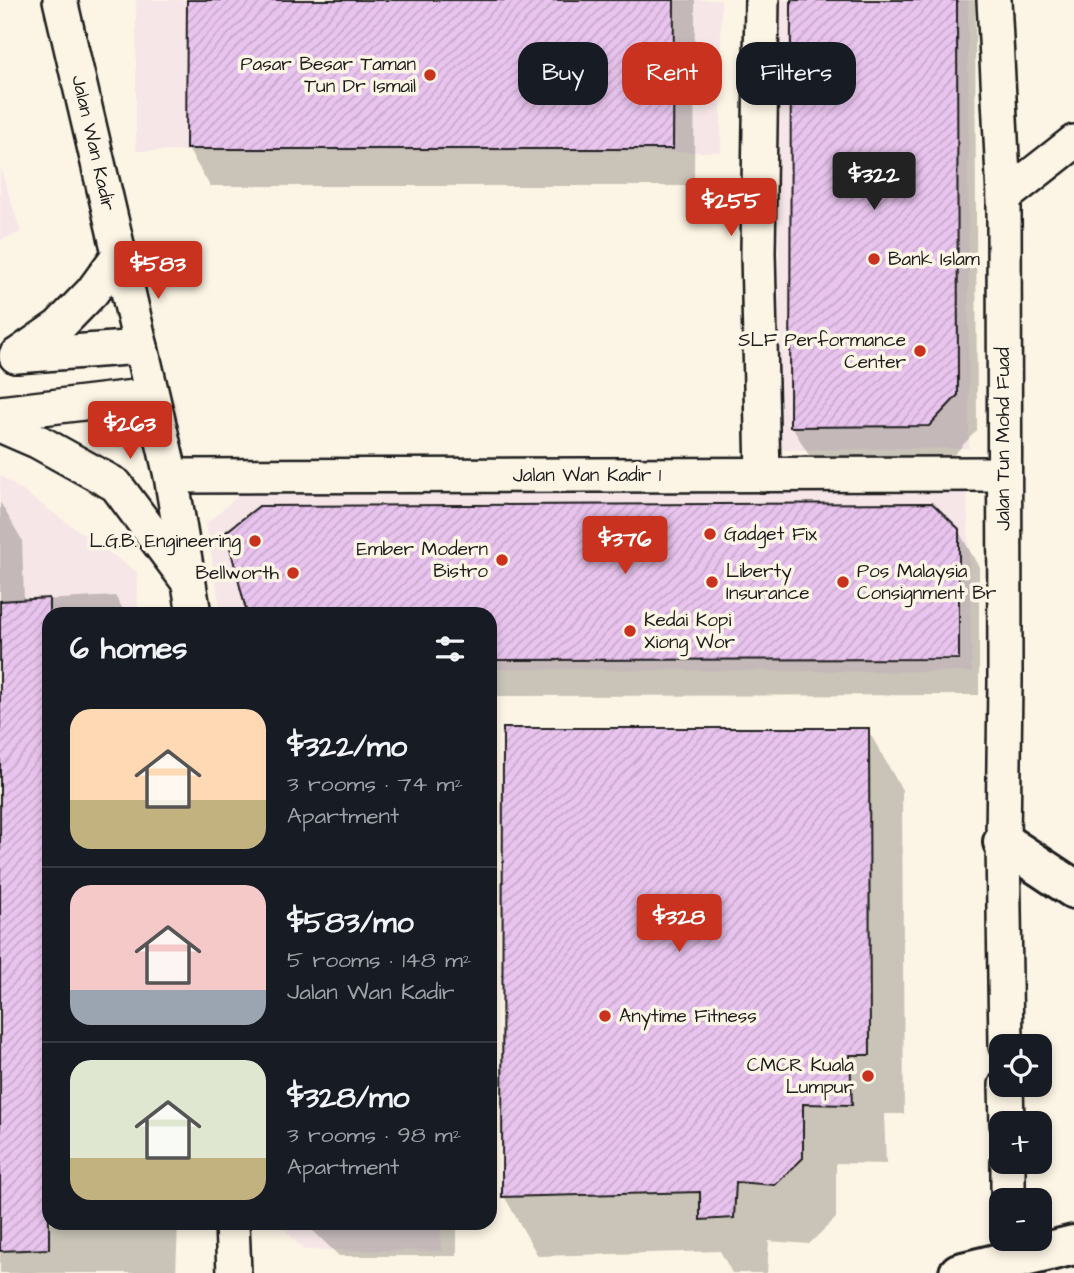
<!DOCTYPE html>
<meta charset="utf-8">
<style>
body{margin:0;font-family:"Architects Daughter",sans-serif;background:#20242c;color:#f1f3f6;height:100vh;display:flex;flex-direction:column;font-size:26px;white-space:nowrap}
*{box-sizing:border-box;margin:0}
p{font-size:23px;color:#9ea1a6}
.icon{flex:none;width:38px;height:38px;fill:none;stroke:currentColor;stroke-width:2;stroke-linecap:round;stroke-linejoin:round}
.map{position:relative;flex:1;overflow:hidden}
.drawer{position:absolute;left:42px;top:607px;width:455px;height:623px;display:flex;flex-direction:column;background:#171b24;border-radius:21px;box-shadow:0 4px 10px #0003}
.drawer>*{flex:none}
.guide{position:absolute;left:518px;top:42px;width:450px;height:63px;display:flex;gap:14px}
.tools{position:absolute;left:989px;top:1034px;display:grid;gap:14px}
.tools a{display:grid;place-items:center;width:63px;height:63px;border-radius:14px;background:#171b24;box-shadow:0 4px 10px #0003;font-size:35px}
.price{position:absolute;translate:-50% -60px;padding:0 16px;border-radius:7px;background:#c8321e;color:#fff;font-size:23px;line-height:46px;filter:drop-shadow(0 2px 4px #0008)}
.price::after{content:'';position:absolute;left:50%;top:42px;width:21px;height:16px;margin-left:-10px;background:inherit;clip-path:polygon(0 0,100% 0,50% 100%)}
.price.on{background:#222;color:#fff}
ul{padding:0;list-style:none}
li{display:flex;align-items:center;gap:21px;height:175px;padding:0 28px}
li+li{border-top:2px solid #363941}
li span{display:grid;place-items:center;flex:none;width:196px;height:140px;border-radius:21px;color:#555}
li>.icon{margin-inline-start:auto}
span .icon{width:84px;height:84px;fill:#fffc;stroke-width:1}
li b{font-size:30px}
h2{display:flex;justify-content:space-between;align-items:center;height:84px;padding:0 28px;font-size:30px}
.chip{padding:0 24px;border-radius:21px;background:#171b24;box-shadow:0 4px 10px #0003;font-size:24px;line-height:63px}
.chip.on{background:#c8321e;color:#fff}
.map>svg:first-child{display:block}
.built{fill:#f6e6e8}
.shadow{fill:#0003}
.building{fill:url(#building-hatch);stroke:#1c1c1c;stroke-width:2}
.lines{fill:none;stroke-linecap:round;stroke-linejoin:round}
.minor-casing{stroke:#1c1c1c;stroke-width:38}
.tertiary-casing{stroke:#1c1c1c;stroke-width:44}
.secondary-casing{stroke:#1c1c1c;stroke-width:44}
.minor{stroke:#fcf5e5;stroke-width:33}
.tertiary{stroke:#fcf5e5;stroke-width:38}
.secondary{stroke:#fcf5e5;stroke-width:38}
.poi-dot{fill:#c8321e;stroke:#fcf5e5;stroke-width:2.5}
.labels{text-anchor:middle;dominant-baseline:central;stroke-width:7;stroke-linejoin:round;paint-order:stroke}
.poi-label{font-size:19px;fill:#1c1c1c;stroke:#fcf5e5;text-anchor:end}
.street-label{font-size:19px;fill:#1c1c1c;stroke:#fcf5e5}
</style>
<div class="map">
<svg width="1074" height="1273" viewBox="0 0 1074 1273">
<defs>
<pattern id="building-hatch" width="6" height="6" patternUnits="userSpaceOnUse" patternTransform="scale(1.75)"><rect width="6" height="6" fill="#e9c4ee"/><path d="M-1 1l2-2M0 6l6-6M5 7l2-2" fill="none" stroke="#c7a8cc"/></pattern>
</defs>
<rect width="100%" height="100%" fill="#fcf5e5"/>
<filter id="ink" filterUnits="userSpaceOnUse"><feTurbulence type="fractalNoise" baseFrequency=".0143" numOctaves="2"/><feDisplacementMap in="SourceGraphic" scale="14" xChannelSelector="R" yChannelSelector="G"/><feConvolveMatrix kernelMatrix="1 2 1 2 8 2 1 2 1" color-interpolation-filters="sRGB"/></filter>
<g filter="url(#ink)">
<!-- built -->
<g class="built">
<path d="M136,0H721V152L136,151Z"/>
<path d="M778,0H968L969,448L779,450Z"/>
<path d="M0,167L21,232L0,240Z"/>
<path d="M0,475L137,572L138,614H49L0,717Z"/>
<path d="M967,490L972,672L490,669V614H221L206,524L244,491Z"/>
<path d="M279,1223H441V1251L304,1250Z"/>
</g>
<!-- shadow -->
<g class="shadow">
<path d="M189,0H695L694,186H210L188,149Z"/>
<path d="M792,0H975L977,430L949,460L812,461L792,426Z"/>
<path d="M0,502L22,540L24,601L115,596L126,614H49V1223H178L176,1273H0Z"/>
<path d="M958,530L979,567V695L490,696V614H249L228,533Z"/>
<path d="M868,730L902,790L904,1114H884L886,1164L836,1163V1218L809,1244L769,1241L767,1273H732L720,1251L538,1256L504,1196Z"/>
<path d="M305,1223H457V1256H339Z"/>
</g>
<!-- building -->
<g class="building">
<path d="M187,0H674L673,149H186Z"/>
<path d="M791,0H957L958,395L929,426L790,427Z"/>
<path d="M932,503L959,529V659L490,660V614H247L226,532L259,506Z"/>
<path d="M49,598V1249L0,1251V601Z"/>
<path d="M503,728H869L870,1055H850L852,1105L803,1104V1158L775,1185L736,1182L734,1218L700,1220V1192L502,1197Z"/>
</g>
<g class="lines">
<defs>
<g id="minor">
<path d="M60,0L171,476L194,614"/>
<path d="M762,0L758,252L763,475"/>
<path d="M994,0L1004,197L1005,682L1003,842L1006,1046"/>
<path d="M1004,197L1074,142"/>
<path d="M16,356L59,326L92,292L119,255"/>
<path d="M16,356L141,347"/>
<path d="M0,413L151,395"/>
<path d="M0,425L37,441L116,485L186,579"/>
<path d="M171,476L1003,474"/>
<path d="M1006,1085L1007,1124"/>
<path d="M1008,1162V1200"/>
<path d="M232,1223L234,1273"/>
</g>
<path id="tertiary" d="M959,1273L1074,1245"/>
<path id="secondary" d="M1003,842L1074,889"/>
</defs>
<!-- minor casing -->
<use href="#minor" class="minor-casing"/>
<!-- tertiary casing -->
<use href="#tertiary" class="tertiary-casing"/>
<!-- secondary casing -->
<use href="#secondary" class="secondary-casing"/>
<!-- minor -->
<use href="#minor" class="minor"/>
<!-- tertiary -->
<use href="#tertiary" class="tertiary"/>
<!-- secondary -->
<use href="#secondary" class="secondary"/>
</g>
</g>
<!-- markers -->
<g class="poi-dot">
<circle cx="430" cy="75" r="7"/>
<circle cx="874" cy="259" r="7"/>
<circle cx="920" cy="351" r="7"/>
<circle cx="710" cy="534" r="7"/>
<circle cx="255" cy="541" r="7"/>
<circle cx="502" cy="560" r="7"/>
<circle cx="293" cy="573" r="7"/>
<circle cx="712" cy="582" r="7"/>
<circle cx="843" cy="582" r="7"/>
<circle cx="630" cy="631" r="7"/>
<circle cx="605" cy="1016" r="7"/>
<circle cx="868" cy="1076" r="7"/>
</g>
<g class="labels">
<!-- poi labels -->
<g class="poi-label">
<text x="416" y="64">Pasar Besar Taman<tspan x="416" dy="22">Tun Dr Ismail</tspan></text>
<text x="888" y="259" text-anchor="start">Bank Islam</text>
<text x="906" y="340">SLF Performance<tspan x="906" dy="22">Center</tspan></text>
<text x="724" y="534" text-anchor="start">Gadget Fix</text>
<text x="241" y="541">L.G.B. Engineering</text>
<text x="488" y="549">Ember Modern<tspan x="488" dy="22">Bistro</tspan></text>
<text x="726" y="571" text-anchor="start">Liberty<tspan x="726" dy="22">Insurance</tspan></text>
<text x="857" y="571" text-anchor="start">Pos Malaysia<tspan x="857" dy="22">Consignment Br</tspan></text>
<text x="279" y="573">Bellworth</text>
<text x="644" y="620" text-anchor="start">Kedai Kopi<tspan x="644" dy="22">Xiong Wor</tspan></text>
<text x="619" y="1016" text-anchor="start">Anytime Fitness</text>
<text x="854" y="1065">CMCR Kuala<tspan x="854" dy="22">Lumpur</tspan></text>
</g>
<!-- street labels -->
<g class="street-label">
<text transform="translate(93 143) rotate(77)">Jalan Wan Kadir</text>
<text transform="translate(1003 439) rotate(-90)">Jalan Tun Mohd Fuad</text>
<text x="587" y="475">Jalan Wan Kadir 1</text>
</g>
</g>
</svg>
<div class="tools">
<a><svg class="icon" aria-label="locate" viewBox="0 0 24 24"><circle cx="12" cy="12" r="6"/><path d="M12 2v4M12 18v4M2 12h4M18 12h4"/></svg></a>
<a>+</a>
<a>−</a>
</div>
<b class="price on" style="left:874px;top:212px">$322</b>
<b class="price" style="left:731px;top:238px">$255</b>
<b class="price" style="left:158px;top:301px">$583</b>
<b class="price" style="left:130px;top:461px">$263</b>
<b class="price" style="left:625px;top:576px">$376</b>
<b class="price" style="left:679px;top:954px">$328</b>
<div class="guide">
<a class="chip">Buy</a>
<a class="chip on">Rent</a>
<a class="chip">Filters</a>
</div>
<section class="drawer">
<h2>6 homes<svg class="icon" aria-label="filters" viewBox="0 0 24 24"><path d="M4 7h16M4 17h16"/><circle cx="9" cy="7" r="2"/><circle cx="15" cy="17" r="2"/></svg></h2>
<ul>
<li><span style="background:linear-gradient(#ffd9b3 65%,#c2b280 0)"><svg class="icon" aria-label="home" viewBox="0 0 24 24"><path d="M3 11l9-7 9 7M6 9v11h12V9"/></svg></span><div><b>$322/mo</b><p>3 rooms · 74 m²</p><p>Apartment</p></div></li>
<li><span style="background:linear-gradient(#f6c9c9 75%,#9aa5b1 0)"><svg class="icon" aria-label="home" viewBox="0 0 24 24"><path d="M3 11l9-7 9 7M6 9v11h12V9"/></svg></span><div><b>$583/mo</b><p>5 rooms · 148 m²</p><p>Jalan Wan Kadir</p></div></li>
<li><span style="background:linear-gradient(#dfe7d0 70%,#c2b280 0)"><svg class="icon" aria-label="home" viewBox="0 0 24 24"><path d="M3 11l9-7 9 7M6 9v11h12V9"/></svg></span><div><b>$328/mo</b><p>3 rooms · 98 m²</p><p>Apartment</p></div></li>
</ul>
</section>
</div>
